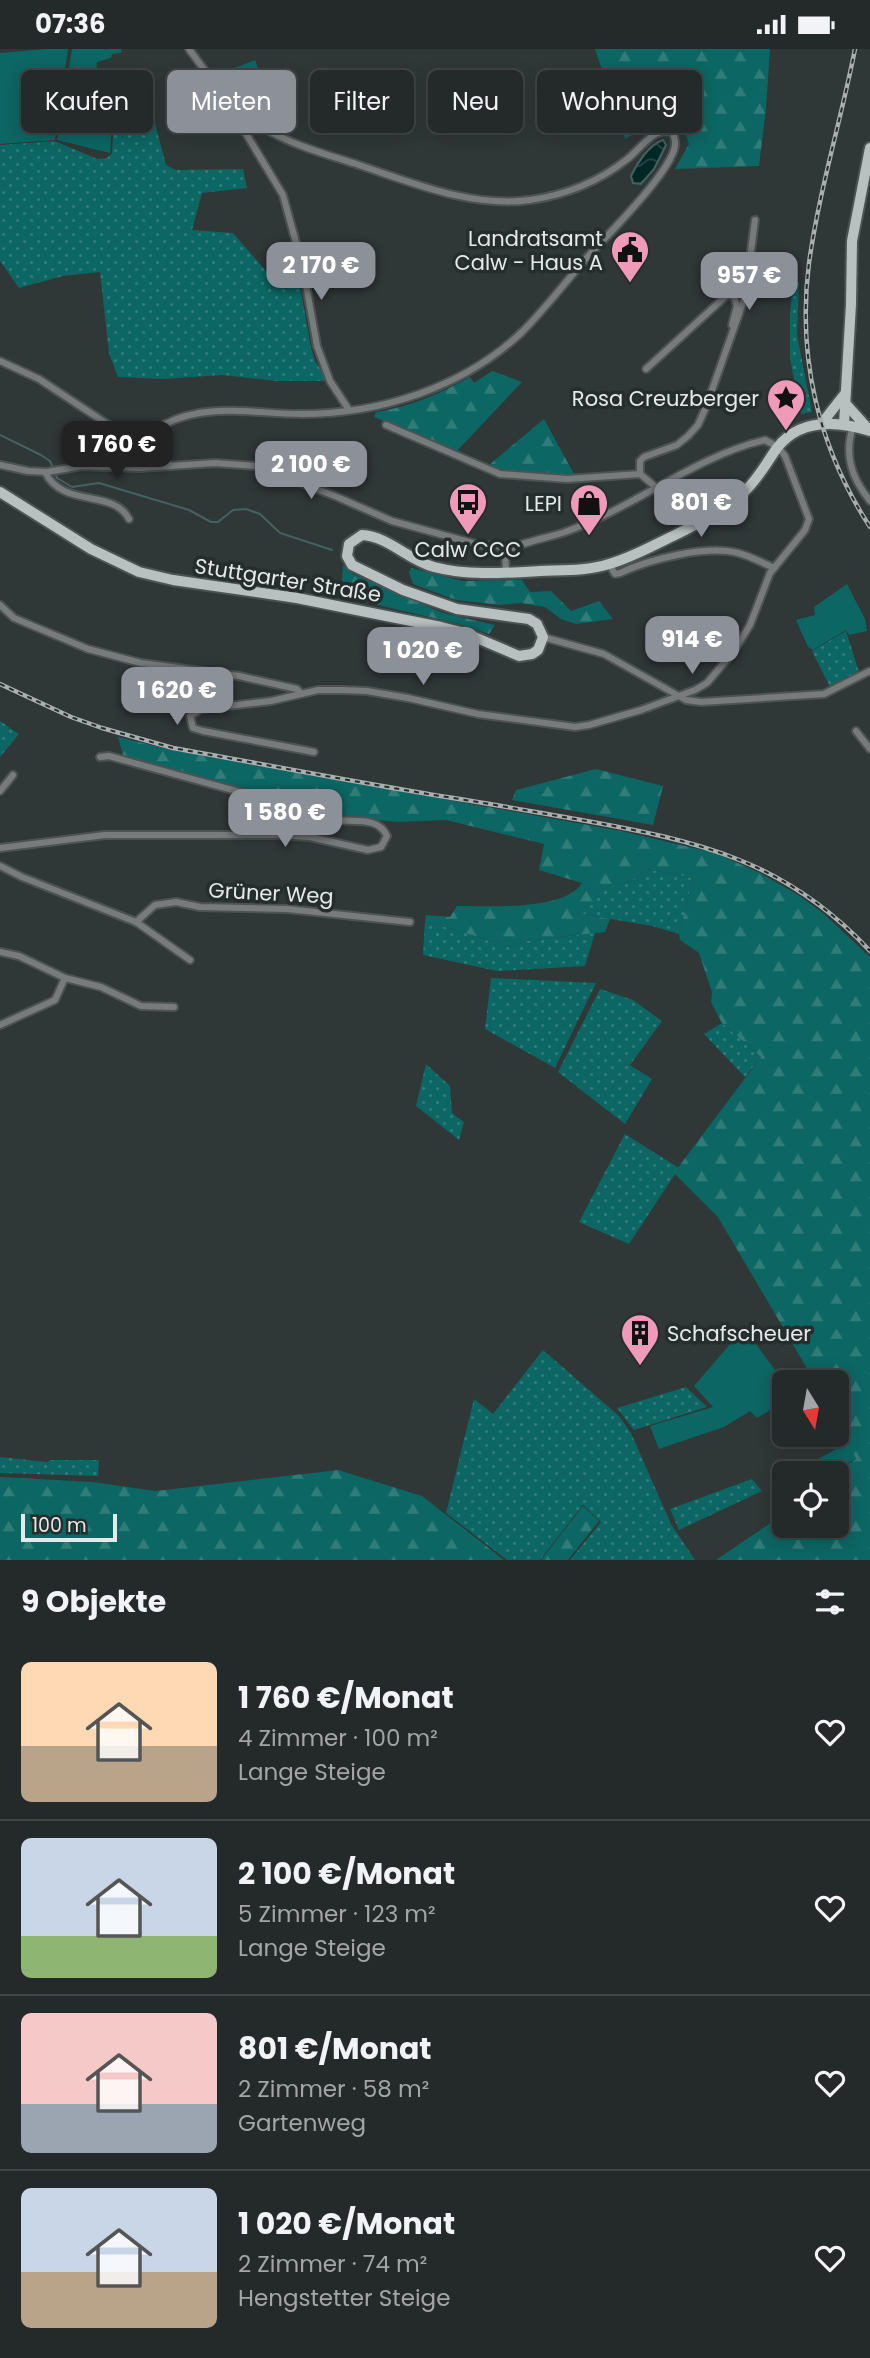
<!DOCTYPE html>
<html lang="de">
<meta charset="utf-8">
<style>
body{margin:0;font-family:Poppins,sans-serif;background:#303535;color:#f1f3f6;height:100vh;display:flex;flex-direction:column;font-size:26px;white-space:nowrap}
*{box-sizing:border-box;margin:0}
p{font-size:23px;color:#a3a6a8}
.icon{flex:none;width:38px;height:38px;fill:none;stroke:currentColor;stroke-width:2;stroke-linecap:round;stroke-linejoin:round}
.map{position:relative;height:1511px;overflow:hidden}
.drawer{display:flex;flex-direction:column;background:#242929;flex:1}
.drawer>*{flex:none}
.top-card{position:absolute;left:21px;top:21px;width:830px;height:63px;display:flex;gap:14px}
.needle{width:46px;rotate:169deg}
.tools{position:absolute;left:772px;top:1321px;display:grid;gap:14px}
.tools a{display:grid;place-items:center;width:77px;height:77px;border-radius:10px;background:#242929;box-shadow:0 4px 18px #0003,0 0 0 2px #414546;font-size:35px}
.scale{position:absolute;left:21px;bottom:18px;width:96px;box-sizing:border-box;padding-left:7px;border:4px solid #e5e9e9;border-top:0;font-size:19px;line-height:24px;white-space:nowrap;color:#e5e9e9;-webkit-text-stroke:5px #262d2d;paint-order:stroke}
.price{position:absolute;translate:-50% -60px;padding:0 16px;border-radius:14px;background:#8c9099;color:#fff;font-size:23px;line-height:46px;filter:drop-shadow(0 2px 4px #0008)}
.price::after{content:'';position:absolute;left:50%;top:42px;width:21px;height:16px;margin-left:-10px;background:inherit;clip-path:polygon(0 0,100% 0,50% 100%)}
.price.active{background:#222;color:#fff}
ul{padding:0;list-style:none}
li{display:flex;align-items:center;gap:21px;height:175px;padding:0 21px}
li+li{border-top:2px solid #414546}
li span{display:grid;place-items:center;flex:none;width:196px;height:140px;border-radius:10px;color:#555}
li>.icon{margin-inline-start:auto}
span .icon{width:84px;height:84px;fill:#fffc;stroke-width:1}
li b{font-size:30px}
h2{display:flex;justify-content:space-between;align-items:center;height:84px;padding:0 21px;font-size:30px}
.chip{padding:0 24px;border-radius:10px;background:#242929;box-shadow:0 4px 18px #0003,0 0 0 2px #414546;font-size:24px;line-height:63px}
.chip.active{background:#8c9099;color:#fff}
.status{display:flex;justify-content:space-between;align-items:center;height:49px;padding:0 35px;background:#242929;direction:ltr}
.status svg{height:19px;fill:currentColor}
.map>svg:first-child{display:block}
.grass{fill:url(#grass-dots)}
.forest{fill:url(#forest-firs)}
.green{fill:#0c6663}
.water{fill:url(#water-waves);stroke:#456160;stroke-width:2}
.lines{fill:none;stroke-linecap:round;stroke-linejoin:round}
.stream{stroke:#456160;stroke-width:2}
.street-casing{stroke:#4d5353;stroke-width:10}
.primary-casing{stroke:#4d5353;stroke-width:14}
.street{stroke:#777b7b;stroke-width:6}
.primary{stroke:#b9c1c0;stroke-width:10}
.rail-casing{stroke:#a9aeae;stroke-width:4.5}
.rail{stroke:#262d2d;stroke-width:2;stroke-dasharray:5;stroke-linecap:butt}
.labels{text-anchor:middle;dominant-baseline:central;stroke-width:7;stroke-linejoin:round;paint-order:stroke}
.poi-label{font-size:21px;fill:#e5e9e9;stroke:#262d2d;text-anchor:end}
.street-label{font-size:21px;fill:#e5e9e9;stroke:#262d2d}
</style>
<div class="status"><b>07:36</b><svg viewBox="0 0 49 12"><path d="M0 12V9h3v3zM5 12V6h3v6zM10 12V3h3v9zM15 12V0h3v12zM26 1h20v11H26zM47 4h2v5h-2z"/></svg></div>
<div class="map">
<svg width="870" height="1511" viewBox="0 0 870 1511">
<defs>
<pattern id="grass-dots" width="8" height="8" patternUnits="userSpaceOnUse" patternTransform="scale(1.75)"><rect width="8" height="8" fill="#0c6663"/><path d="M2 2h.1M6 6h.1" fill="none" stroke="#2f7c79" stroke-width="1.8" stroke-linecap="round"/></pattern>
<pattern id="forest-firs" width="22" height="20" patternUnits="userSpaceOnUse" patternTransform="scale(1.75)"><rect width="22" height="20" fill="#0c6663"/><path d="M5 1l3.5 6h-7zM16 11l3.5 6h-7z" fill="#2f7c79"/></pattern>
<pattern id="water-waves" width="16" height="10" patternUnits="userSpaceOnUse" patternTransform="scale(1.75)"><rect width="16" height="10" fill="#002726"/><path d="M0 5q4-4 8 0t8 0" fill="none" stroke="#254646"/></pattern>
</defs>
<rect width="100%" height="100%" fill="#303737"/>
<!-- grass -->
<g class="grass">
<path d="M148,48L166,116L176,121L243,120L247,139L202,144L192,181L233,184L266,222L297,219L311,299L315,312L328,332H275L222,326L163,330L118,328L109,304L100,223L63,227L19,239L0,212V96L55,92L97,110L107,109L112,104L115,49Z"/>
<path d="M793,233H799L797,286L812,363L801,365L790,309V266Z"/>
<path d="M846,582L859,623L830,638L812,602Z"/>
<path d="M0,672L19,685L0,708Z"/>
<path d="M647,820L693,829L679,885L652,877L582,865L601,840L630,833Z"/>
<path d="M425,872L512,898L526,892L595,884L585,917L497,922L423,906Z"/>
<path d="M491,929L596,934L555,1019L485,980Z"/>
<path d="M600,940L633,951L662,972L630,1016L652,1030L625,1075L558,1023Z"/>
<path d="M722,974L761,1008L745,1028L704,985Z"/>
<path d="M426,1015L450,1037L452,1064L464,1073L459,1091L416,1057Z"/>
<path d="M625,1085L679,1119L629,1195L579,1173Z"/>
<path d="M543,1301L619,1367L631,1384L671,1475L695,1511H570L601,1473L583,1456L540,1511H507L446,1464L474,1350L493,1365Z"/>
<path d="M686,1338L707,1358L634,1381L617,1359Z"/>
<path d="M0,1408L47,1413L51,1411H99L98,1427L0,1424Z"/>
<path d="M752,1430L762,1442L679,1481L670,1460Z"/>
</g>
<!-- forest -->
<g class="forest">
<path d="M595,0H770L766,59L759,117L675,120L689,95L675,53L661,51L646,78L625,90Z"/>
<path d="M492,322L522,333L456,403L374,368L376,363C410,358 439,345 470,328L474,334Z"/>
<path d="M544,370L574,425C547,429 514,426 489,416Z"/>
<path d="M343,516L353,525L443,564L495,576L489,585L459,575L361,552L342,532Z"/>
<path d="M411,519L462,532L522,531L530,543L551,542L571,562L599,552L613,570L576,575L561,570L545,558L521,554L500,556L456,551L413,535L409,524Z"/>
<path d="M118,688L172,701L621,782L715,804L760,824L800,847L824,865L870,908V1511H716L784,1465V1477H836V1424H834L856,1410L848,1395L841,1398L836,1386V1334L815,1333L718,1168L674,1124L761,1008L722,974L711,953L712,943L699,904L680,891L679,885L693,829L647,820L630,833L601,840L583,865L610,870L605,883L526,892L512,898L425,872L426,866L450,868L457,857C487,857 565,862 582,834L539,821L544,795L446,771L399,773L332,767L286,752L123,706Z"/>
<path d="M596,720L663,737L653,776L512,751L516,741Z"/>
<path d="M338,1421L422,1447L504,1511H0V1428L92,1433L156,1442Z"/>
<path d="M583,1457L599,1472L568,1511H541Z"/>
</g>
<!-- green -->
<g class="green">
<path d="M46,0H68L55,91L0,95V4Z"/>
<path d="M72,0H122L121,4L112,5L111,9L97,13L94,44L114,49L110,104L57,91Z"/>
<path d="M255,11L275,64C245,66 232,49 214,27Z"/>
<path d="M847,535L865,570L867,582L849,586L846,581L813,601L808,598L796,571L815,566L814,558Z"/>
<path d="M744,1279L784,1333V1349L778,1356L757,1369L750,1362L724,1378L659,1400L650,1377L713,1358L694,1337Z"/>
<path d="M848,1394L856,1410L826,1424L818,1410Z"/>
</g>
<!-- water -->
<path class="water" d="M663,91L666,96L654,120L641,135L633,134L631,127C637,114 649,96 663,91Z"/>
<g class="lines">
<!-- stream -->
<path class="stream" d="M0,386L41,406L50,412L57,429L72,438L99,434L189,461L211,473H218L233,461L246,460L260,465L280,484L332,501"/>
<defs>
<g id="street">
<path d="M189,0C210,29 230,57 261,77C290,96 326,105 359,116C413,134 472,159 530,151C565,146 598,133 626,111C640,101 655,75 673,84C675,90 676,94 674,101C664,131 605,188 582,214"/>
<path d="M236,59V68L283,146L303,219L317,297L330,332L349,361"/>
<path d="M0,312L39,330L171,417"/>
<path d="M646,320L727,246L734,247L737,257L732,276"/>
<path d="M386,376L500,425L567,430L640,425L657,439"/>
<path d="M853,377C844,406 851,428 870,452"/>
<path d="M152,403V398L165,375C208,353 256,365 301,365C381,365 464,338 522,283C542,263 560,240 578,219"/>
<path d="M0,416L28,422L47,423L82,417L139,419L215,414L257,417L335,447L392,472L480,496L499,497L505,503"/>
<path d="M45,423C63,460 113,439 129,470"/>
<path d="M640,425V412L644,408L677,396L688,387L698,376L706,358L745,248L755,171"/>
<path d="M505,503L506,523"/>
<path d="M609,515L615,525L620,524C650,510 706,496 738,504C750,507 763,514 774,519"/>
<path d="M0,556L14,569L88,600L141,614L239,627L297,640L301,644"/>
<path d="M543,588L604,605L686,651L701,653L824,645L870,622"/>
<path d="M856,682L870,700"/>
<path d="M314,703L203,682L193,679L190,667L201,660L271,652L318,641H343L367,642L408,649L478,665L575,678L589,676L641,661L695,641L707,634L734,602L750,576L770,524L805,481L809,470L785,407L778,398L765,391C695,407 634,459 565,483C551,488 514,495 505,503"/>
<path d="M0,742L13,726"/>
<path d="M0,799L105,786H275L310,788L368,801L381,798L387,787C377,765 350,775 330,770C309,766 289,757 269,751C215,736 162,722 109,707L100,708"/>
<path d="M0,817L22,828L136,873L190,911"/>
<path d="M136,873L155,856L176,853L200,858L287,860L410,873"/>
<path d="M0,903L19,907L65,929L101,938L141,957L174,958"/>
<path d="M0,976L55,951L65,929"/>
</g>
<g id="primary">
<path d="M845,354L869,381"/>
<path d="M822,374L844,346"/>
<path d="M844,375L851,255L852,192L870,99"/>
<path d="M0,443L91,500L139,523L173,531L297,549L441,578L465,584L519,607L532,605L538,601L543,588L537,575L529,570L457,560L403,541L352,516L347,507L349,495L362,486C388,487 408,511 434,518C468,527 505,524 540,522C563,521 587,522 609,515C631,509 652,497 673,487C697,475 725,461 745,442C758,430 767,413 777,399C800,369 838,372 870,382"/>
</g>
</defs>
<!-- street casing -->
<use href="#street" class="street-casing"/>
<!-- primary casing -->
<use href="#primary" class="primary-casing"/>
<!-- street -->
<use href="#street" class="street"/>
<!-- primary -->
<use href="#primary" class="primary"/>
<defs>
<g id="rail">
<path d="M855,0C841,71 819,142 809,214C797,308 818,398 870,478"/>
<path d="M0,635L71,668L102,679L173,699C262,715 350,732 440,747C487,754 534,763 581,771C698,792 785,811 870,902"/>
</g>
</defs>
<!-- rail casing -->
<use href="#rail" class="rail-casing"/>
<!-- rail -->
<use href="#rail" class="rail"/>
</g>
<!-- icons -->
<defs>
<symbol id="civic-pin" viewBox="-11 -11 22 30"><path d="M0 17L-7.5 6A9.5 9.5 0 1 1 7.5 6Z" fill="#ef9ab8" stroke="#262d2d"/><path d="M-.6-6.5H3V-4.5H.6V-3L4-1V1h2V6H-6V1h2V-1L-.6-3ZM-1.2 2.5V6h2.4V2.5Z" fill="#111"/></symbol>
<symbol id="sight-pin" viewBox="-11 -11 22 30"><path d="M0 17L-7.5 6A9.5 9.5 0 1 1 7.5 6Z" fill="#ef9ab8" stroke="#262d2d"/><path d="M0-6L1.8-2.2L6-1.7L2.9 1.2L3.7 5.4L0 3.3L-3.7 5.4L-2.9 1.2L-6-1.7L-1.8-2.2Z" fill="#111"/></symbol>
<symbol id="bus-pin" viewBox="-11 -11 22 30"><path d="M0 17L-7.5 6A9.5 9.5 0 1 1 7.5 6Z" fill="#ef9ab8" stroke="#262d2d"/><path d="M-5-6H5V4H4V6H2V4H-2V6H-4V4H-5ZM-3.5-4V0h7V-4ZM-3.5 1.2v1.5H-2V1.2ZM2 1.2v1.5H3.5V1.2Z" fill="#111"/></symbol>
<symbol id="shop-pin" viewBox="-11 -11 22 30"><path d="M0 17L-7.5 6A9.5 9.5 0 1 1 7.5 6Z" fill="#ef9ab8" stroke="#262d2d"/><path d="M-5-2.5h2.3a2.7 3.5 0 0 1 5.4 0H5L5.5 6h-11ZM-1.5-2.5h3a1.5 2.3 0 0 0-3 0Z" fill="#111"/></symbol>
<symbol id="building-pin" viewBox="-11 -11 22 30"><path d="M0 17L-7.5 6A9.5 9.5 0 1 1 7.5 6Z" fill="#ef9ab8" stroke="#262d2d"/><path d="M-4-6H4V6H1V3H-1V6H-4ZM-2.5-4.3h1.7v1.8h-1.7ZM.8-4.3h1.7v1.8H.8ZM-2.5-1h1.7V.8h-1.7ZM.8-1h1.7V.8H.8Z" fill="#111"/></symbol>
</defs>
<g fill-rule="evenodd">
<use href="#civic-pin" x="608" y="179" width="44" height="60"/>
<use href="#sight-pin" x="764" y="327" width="44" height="60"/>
<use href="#bus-pin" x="446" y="431" width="44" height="60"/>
<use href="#shop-pin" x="567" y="432" width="44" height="60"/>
<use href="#building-pin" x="618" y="1262" width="44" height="60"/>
</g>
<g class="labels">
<!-- poi labels -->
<g class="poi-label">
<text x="603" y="189">Landratsamt<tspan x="603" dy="24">Calw - Haus A</tspan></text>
<text x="759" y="349">Rosa Creuzberger</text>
<text x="562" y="454">LEPI</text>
<text x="468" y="500" text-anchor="middle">Calw CCC</text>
<text x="667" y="1284" text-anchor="start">Schafscheuer</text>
</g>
<!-- street labels -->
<g class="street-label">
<text transform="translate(288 531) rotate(9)">Stuttgarter Straße</text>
<text transform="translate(271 844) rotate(3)">Grüner Weg</text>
</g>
</g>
</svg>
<div class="tools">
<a><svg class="needle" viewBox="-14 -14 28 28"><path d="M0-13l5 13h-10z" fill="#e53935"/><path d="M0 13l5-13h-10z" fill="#a3a6a8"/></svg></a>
<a><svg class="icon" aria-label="locate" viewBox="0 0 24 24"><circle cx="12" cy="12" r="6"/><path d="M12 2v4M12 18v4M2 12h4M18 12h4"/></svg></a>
</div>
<div class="scale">100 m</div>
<b class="price" style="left:321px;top:253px">2 170 €</b>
<b class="price" style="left:749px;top:263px">957 €</b>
<b class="price active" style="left:117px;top:432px">1 760 €</b>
<b class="price" style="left:311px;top:452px">2 100 €</b>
<b class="price" style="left:701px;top:490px">801 €</b>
<b class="price" style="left:692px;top:627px">914 €</b>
<b class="price" style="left:423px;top:638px">1 020 €</b>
<b class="price" style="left:177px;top:678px">1 620 €</b>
<b class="price" style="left:285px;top:800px">1 580 €</b>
<div class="top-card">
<a class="chip">Kaufen</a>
<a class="chip active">Mieten</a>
<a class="chip">Filter</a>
<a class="chip">Neu</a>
<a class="chip">Wohnung</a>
</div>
</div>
<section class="drawer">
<h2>9 Objekte<svg class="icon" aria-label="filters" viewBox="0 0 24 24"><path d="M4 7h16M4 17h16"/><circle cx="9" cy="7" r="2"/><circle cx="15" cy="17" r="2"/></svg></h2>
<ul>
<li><span style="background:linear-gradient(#ffd9b3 60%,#b9a48a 0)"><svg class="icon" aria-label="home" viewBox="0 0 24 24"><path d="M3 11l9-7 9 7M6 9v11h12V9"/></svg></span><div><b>1 760 €/Monat</b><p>4 Zimmer · 100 m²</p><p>Lange Steige</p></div><svg class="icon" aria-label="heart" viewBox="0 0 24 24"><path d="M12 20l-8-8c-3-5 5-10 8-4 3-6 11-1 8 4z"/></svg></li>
<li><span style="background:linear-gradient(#c9d6e8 70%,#8fb573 0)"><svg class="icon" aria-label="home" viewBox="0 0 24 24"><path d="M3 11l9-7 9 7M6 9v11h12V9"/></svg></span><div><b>2 100 €/Monat</b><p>5 Zimmer · 123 m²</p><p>Lange Steige</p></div><svg class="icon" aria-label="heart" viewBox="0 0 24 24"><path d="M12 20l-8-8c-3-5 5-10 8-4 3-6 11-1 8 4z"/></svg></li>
<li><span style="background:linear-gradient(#f6c9c9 65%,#9aa5b1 0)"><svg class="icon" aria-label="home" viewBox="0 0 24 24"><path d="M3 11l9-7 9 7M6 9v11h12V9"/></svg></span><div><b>801 €/Monat</b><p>2 Zimmer · 58 m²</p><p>Gartenweg</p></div><svg class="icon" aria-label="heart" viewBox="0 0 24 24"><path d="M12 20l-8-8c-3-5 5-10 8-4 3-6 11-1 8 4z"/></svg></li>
<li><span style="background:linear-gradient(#c9d6e8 60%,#b9a48a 0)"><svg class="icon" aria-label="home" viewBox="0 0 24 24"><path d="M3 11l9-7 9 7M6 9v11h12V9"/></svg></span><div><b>1 020 €/Monat</b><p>2 Zimmer · 74 m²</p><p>Hengstetter Steige</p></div><svg class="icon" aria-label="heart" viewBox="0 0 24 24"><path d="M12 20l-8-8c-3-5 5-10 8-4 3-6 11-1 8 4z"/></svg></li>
</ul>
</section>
